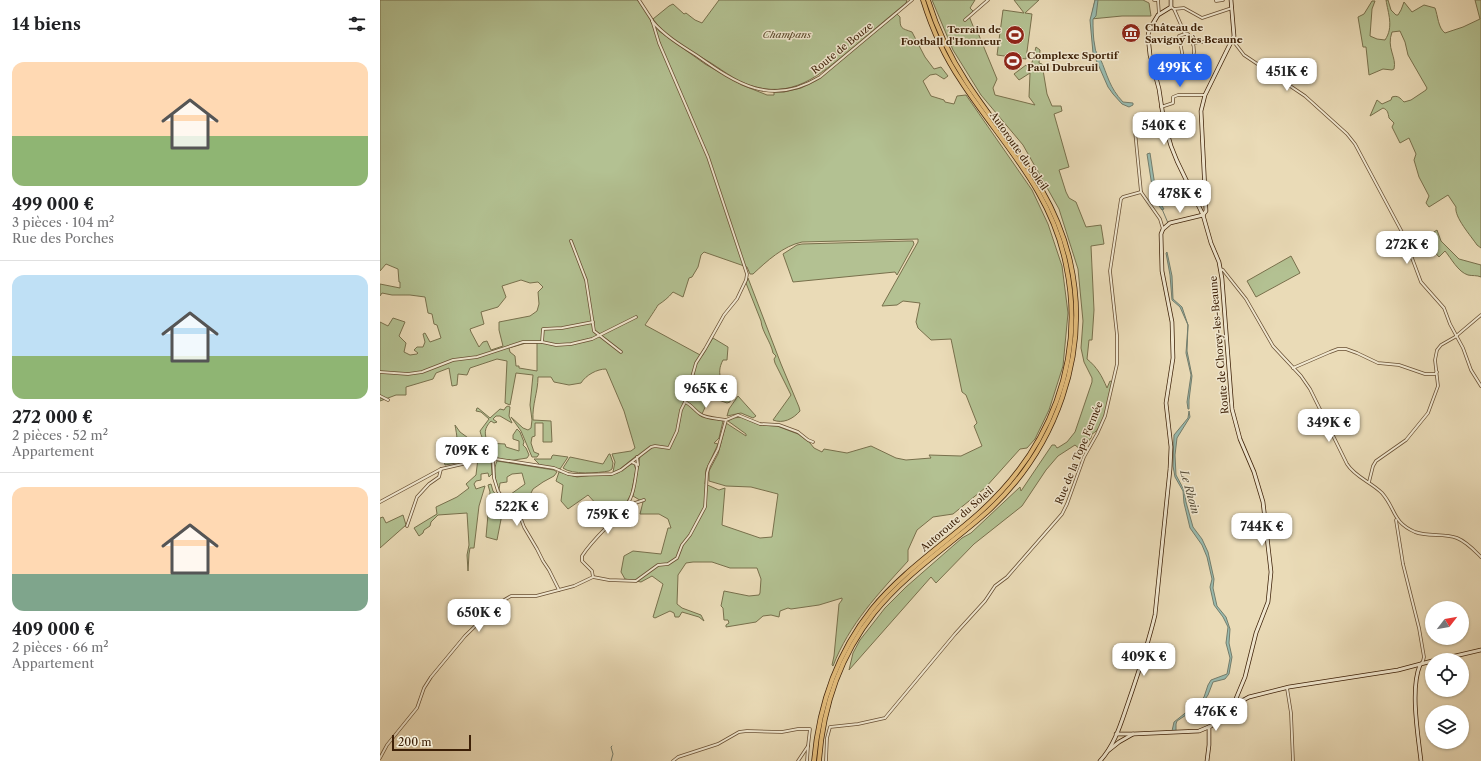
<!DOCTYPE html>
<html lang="fr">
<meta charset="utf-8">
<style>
body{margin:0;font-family:"Libre Caslon Text",serif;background:#f2f2f2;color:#202124;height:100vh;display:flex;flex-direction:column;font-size:15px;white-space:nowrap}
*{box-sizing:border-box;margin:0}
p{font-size:13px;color:#757577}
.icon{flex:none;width:22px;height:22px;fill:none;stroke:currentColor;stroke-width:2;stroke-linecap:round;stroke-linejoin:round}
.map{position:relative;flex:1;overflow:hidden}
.drawer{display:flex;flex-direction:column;background:#fff;width:380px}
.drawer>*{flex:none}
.needle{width:26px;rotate:59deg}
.buttons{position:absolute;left:1045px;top:601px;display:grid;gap:8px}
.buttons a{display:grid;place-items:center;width:44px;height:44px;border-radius:50%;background:#fff;box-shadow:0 1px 3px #0004;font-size:20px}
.scale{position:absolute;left:12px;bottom:10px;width:79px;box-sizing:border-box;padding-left:4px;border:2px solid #3d2007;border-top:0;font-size:11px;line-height:14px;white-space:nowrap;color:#3d2007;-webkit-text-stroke:3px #f1e8d0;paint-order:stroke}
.price{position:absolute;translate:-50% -34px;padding:0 9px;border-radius:8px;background:#fff;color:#222;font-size:13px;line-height:26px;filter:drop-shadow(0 1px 2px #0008)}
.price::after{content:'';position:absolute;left:50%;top:24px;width:12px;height:9px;margin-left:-6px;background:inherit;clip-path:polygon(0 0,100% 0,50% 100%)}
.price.current{background:#2563eb;color:#fff}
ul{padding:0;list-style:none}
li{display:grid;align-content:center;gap:8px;height:212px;padding:0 12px}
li+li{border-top:1px solid #e0e0e0}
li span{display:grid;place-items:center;height:124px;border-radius:12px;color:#555}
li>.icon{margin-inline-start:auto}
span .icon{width:72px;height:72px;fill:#fffc;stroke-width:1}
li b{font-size:17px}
h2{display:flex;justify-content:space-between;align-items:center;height:48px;padding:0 12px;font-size:17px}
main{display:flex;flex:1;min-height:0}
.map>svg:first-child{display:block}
.green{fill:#b3c192;stroke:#78704c;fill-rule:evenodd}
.water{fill:#98bbb0;stroke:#747d6c}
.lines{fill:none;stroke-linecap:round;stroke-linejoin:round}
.stream{stroke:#747d6c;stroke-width:1}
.street-casing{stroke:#684f33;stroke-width:3.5}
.secondary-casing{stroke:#3d2007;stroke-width:4.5}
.highway-casing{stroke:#3d2007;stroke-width:5.5}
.street{stroke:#f1e8d0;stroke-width:2}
.secondary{stroke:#f1e8d0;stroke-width:3}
.highway{stroke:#e5be7c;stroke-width:4}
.labels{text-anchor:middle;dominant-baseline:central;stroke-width:3;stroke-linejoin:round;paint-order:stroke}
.poi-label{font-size:10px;font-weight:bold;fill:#3d2007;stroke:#f1e8d0;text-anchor:start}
.park-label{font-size:10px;font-style:italic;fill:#5a482a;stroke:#f1e8d0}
.street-label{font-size:10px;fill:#3d2007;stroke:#f1e8d0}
.water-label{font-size:11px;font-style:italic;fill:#584e3a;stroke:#f1e8d0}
</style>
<main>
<section class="drawer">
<h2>14 biens<svg class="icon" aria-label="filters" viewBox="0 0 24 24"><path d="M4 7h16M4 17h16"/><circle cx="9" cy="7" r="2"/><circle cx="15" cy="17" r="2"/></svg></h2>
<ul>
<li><span style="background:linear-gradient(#ffd9b3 60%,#8fb573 0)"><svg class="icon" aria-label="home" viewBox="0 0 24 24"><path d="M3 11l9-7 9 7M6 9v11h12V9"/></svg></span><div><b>499 000 €</b><p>3 pièces · 104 m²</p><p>Rue des Porches</p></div></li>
<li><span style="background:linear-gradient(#bfe0f5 65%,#8fb573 0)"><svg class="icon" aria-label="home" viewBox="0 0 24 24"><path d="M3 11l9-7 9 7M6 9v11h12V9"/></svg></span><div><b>272 000 €</b><p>2 pièces · 52 m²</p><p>Appartement</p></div></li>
<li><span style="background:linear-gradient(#ffd9b3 70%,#7fa58c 0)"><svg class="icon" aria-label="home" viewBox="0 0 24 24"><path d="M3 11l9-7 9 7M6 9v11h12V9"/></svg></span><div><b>409 000 €</b><p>2 pièces · 66 m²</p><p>Appartement</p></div></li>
</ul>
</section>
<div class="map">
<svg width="1101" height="761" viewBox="0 0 1101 761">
<rect width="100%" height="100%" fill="#eadbb7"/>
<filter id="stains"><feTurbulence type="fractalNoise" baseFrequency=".005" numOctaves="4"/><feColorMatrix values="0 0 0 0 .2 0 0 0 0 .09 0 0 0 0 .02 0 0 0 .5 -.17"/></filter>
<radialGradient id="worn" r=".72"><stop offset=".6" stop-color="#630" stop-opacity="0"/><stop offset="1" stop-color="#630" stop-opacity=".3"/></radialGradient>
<!-- green -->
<g class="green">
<path d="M0,0H258L279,31L325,64L362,85L387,95H394V92H404L421,88L437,80L517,14L520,17C520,29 521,28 532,32L545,57L554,69L561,67L568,76L564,79L556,74L550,75L543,81L551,96L564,100L565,102L574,104L577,96L586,95L652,190L668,224L682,266L688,313L683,366L669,410L655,439L647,448L640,449L605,488L573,514L553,517L537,530L528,550V561C499,593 469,624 453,666L452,665L454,656L459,604L462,600V598L439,605L411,609L408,608L400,611L399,617L391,615L383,616L376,622L346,627V625L349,623L348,620H344L343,608L341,606L344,591L369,596L379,595L380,593L381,579L377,568H350L332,562H313L306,563L298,575L297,604L302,608L321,615L324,621L319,617L302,612L299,617H295L294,613L290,611L275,618L273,617L283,584L272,576L261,582L245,579L241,572L244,556L253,551L281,554L288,528H291L288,519L279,514H260L263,502L253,496L260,456H256L240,469L233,472L235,462L232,454L251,451L255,448L244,411L226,369C217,369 206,375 201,383L189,385L174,382L171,377H158C158,392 152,405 153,420L171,421L172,442H163V423H155V436L152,437L151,443L154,452L159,454L157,457H152L141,431L131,417L143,428L148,430L151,428L152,420L150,405L153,375L136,373L130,405L125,403L127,361L117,359L90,368L87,375L78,374L77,385L72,386L69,368L56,373L53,379L26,387V395H16L0,401V322L8,326L13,318L25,322L19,336L26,343L24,352L30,355L37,354L38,353L34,350L37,347H43L45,342L43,334L45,333L50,342L61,338L57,325L54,324L52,314L48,313L45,297L30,295H12L2,293L0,296V284L20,288V282H19L18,269L6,264L0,271ZM538,239V242L502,306L517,305L523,301L540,303L536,322L538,328L551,340L571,339L582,392L586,395L597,423L594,426L602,446L581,456L549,455L551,458L526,460L516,458L491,446L467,453L444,449L442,452L434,448L430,443L418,434L397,426L380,425L361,417L354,418L348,421L366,434V436L346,423L338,454L329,471V481L346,486L371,487L398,494L392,537L380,538L342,525L345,488L339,490L325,484L326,470L338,444L334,443L339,438L343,421L321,416L330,397L347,403L350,402L351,397C343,383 335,375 343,360H347L348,347L333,338L322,356L265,325C267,322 277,307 278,305C284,301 288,298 293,292L303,297L309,278L312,277L318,267L321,255L324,252L367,267L370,274H373C387,261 403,246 422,242ZM141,280L150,283L158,282L163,287L158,292L159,304L157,311L150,316L119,322V330L123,346L111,350L107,341L103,342L99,347L91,332L90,329L104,324L101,312L118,307L126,297L122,286ZM146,343H157V371L139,368V366H136L135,356L130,352L129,348Z"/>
<path d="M339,0H527L526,3C509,17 492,31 475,46C445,70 418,98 376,87C359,83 345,72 331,63C311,51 286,38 273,19L289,6L293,4L304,14L306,13L315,20L322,23Z"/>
<path d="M552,0H595L590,8L593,11L589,16L593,26L598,33L617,79L613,88L615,95L655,105L649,97L650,73L639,80L634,74L646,65L650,70L656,47L660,50L659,63L662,64L667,94L672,106H681L682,111L674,114L689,167L679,170L686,192L689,198L696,202L706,227L721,225L724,244L711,246L714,310L712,340H709L707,359C717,367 722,376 727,388L730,381L733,382C730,395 725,428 712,434L711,438L701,450L695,445L678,456L666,470L642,506L594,544L556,583L551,577L469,670L473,653L480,640L505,608L526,587L582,538L591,533L640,487L641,491L672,445H675L677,448L679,447L687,442L695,432L712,382V378L704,362L701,348L703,321L698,269L679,209L643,145L601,95L573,50Z"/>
<path d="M634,0H659L645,13L652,14L646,59L617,55L623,10L644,13Z"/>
<path d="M715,0H763L769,3L771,16H742L711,19Z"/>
<path d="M1006,0H1008L1011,10L1016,15H1018L1021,10L1024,2L1032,12L1044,5L1055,8C1058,16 1058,28 1065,33L1083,27L1100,19L1095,0H1101V248L1097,245C1091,236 1074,217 1076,207L1068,195L1049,207L1046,203L1049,196L1039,177L1034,160L1036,154L1029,138L1020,143L1012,127L1014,123L1009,118C1008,113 1008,110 1003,108L990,116L997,100L1002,104L1011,100L1012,97C1018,95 1020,98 1024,102L1031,100L1046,90L1047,88L1028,55L1025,42L1020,31L1012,32C1006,48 1017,57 1014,69L1012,70L1003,69L989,75L986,47H983L978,17L984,14L992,1H995L992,9L990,36L997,39L1005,40C1014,27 1008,13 1006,0Z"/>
<path d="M1057,230L1061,241L1079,259L1101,265V277C1097,275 1092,276 1088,275C1078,272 1071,258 1065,251L1059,257L1046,242L1048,240L1046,237Z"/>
<path d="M528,241H533L534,244L517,275L515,272L413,282L403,254L417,245L422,244Z"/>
<path d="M911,256L920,273L876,297L867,281Z"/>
<path d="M368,278L401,364L419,407L420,411C413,419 403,424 393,420L411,395L395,363L394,359L396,356L393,353C391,342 382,332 381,321L366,283Z"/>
<path d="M358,396L376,416L373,418L361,413L347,416L349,409Z"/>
<path d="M128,406L130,407L129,416L132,423L120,416H116L113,419L117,422L114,423L111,421C104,428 104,434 108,443L125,444L126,447L139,451V441L133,439V435L137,429L140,432L144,442L143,445L146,448L149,455L147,458L128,461L110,456C110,448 102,441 100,431L109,419L101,412L96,411L97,408H98L110,418L120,409L124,410L126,407Z"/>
<path d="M75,425L80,432L91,440L98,451L100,452V454L87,461L65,465L64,461C78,445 79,447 75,425Z"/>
<path d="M229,454H230L233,463L232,469L229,471C218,473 192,475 183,468L190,457L223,464Z"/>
<path d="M173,455L188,457L180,469L160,465L154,459H171L172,456Z"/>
<path d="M101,456L111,460L112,474L109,477L108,473L101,474V480L96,481L94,484L96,489L105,486L99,506L94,548H90L89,554L88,571L87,555L89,545L87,513L58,515L51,522L50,526L44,530L43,533L39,536L34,528L57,514L56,507L77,497L89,488L86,484L96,475L98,458Z"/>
<path d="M117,461L174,470L177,472L174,476L163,482L153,489L146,503L138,508L131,494L145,484L142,473L132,474L127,477V482L120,483L119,490C115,482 113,469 117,461Z"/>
<path d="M251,464H254L256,470L251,494L245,505L231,520L208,495L188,509L181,501L183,485L176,481L179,472L197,477L222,474L230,475L238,473Z"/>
<path d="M111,484L113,491L124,504L117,540L106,537L110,492L108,485Z"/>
<path d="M23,515L26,525L0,548V518L3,517L6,523Z"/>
</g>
<!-- water -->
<g class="water">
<path d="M715,0H718L716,16L713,19C713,28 713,38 715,47C715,52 718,54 720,58C728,76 729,87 743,102L753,103V105L749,107L742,104L733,94L728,87L713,53L710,20Z"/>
<path d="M770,153L777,199L784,209L782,210L774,199L767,154Z"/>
<path d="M787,252L792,276L793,299L802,307L808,325L807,351L812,376L809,400V409H808L807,402L811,375L806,353L808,325L800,307L792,300L790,275L786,253Z"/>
<path d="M809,411L810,417L797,438L795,455L796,475L804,490L806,502L813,527L822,539L828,552L834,579L833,588L837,606L846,617L850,629L849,643L852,657L849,674L845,679L833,682L828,695L821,705L797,721L796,724V731H792L794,722L819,702L824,697L828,685L831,680L847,674L850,658L846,643L848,627L843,617L834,605L830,587L832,579L827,557L822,545L810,528L804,503L803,491L795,477L793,466L794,435L808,418Z"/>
</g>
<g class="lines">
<!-- stream -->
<g class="stream">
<path d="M782,209L788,223"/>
<path d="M231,761L233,754L231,747L232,746"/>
</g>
<defs>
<g id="street">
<path d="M774,0H778L779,14"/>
<path d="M836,0V1L843,0"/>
<path d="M791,7L794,9L805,34"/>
<path d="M794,9L804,8L822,18L852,8"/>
<path d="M585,20L608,0"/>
<path d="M272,21C284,35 300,45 316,55C357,84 391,107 440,77L532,0"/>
<path d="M805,34H808C812,40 816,49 813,57L803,58L799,36Z"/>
<path d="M813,43L837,40L854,42L864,55L925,96L967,134L975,144L1023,234L1041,282L1064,308L1070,324L1083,348L1091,370L1101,386"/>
<path d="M781,107L793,103V97L798,95H825"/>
<path d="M783,229L780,219L761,192L755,131L784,122"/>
<path d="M191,241L206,280L214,331L241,352"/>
<path d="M840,269L843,270L866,299L893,346L921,376L930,389L967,464C975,477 991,482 1002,493C1016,509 1012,522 1035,532C1048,537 1064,533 1077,538C1087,542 1094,550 1101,557"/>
<path d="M162,342L163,329L182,328L213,322"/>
<path d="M913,368L950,352L958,349H966L977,353L998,363L1019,365L1045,374H1055L1057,372"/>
<path d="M0,372L28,374L42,372L73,360L97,357L143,342H162L176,345L191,344L212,339L256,317"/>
<path d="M0,396L8,400"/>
<path d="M305,402C312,405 315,411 320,414C327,419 338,418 346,420"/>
<path d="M257,457L258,465"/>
<path d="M113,460L116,459L174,468L188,474L195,475L232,474L241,470L271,447L275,446L289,448L297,431L301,410L305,402L316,363L325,349L344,315L357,299L366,280L367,274L328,157L279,43L272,20L259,0"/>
<path d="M113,460L114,478L118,491L122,497L138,511L144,527L157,549L163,561L169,570L179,590"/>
<path d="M989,482L993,466L996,461L1026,440L1048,413L1058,386L1055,360L1057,350L1061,345L1075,337L1101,315"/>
<path d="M0,502L61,469L87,463L101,456L109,457L113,460"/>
<path d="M246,506L264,500"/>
<path d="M1016,520L1023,564L1039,628L1044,657L1043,661L1041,664"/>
<path d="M27,526L37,497L49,484L59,477L61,469"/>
<path d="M213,577L229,580L256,581L278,565L288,564L297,558L302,545L310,535L325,507L327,473L329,466L338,449L346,420L358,415L380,424L399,425L418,432L428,440L433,442"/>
<path d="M907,688L911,713L913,761"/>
<path d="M0,758L7,745L37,708L44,688L51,677L85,636L119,603L131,596H156L194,586L213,577L212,571L202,561V556C214,537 232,524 246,506C254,496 255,480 257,468L256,464L252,462"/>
<path d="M293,761L298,757L338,744L359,732L367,731L402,732L418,729H430L428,746L418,761"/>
<path d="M427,761L428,746"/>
<path d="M446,761L447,738L450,727L478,724L505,718L575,634L605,601L615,586L627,577L682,514L687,504L704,457L717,434L725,416L737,364V335L730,271L741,199L743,197L761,192"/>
</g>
<g id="secondary">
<path d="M791,0V7L778,15L769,30L768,36L770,55L779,89L784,122L791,146L797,161L823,215L831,243L839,262L842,279L852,409L860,439L874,472L883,502L891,572L888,602L876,633L865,677L855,701L856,704"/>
<path d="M823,215L826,211L821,111L825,95L854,36L851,0"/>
<path d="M1058,660L1101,650"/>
<path d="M1040,665C1030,689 1038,735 1041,761"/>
<path d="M736,734H753L819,731L831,726L856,704L869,697L909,687L1018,670L1052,661"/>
<path d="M729,750L739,742L753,734"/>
<path d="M720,761C735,745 741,723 748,703C758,674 768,645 775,615L790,469L791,447L786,403L793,358L792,322L782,271L781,234L783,229L790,223L823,215"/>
<path d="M827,761L829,745V727"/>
</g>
<g id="highway">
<path d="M434,761C439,705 457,653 492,609C522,572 563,545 598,514C670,450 706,360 686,265C671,189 621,143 581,81C564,56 552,29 543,0"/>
<path d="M439,761C443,707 460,656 494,613C526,573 570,545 607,512C676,449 711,353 690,261C672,184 626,143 586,81C569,55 557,29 548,0"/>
</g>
</defs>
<!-- street casing -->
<use href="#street" class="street-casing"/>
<!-- secondary casing -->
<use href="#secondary" class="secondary-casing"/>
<!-- highway casing -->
<use href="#highway" class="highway-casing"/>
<!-- street -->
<use href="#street" class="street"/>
<!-- secondary -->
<use href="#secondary" class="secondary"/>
<!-- highway -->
<use href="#highway" class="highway"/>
</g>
<!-- icons -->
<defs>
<symbol id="museum-disc" viewBox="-11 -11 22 22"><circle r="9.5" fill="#8f2418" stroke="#f1e8d0"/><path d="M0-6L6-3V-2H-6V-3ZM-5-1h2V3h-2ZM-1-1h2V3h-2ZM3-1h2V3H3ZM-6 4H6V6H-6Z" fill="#fff"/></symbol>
<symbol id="stadium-disc" viewBox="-11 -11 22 22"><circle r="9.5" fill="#8f2418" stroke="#f1e8d0"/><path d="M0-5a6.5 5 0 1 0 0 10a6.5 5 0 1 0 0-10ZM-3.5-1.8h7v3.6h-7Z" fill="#fff"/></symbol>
</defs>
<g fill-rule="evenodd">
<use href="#museum-disc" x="740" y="22" width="22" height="22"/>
<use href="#stadium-disc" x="624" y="24" width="22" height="22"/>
<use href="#stadium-disc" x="622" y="50" width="22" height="22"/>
</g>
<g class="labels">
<!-- poi labels -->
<g class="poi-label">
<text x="765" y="27">Château de<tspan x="765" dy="12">Savigny lès Beaune</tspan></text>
<text x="621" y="29" text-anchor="end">Terrain de<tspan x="621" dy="12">Football d'Honneur</tspan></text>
<text x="647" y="55">Complexe Sportif<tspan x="647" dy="12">Paul Dubreuil</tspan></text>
</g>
<!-- park labels -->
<g class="park-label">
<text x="407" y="34">Champans</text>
</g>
<!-- street labels -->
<g class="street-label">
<text transform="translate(462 48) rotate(-39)">Route de Bouze</text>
<text transform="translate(639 151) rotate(55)">Autoroute du Soleil</text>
<text transform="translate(839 345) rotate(-95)">Route de Chorey-les-Beaune</text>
<text transform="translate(699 453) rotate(-68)">Rue de la Tope Fermée</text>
<text transform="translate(577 519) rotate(-41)">Autoroute du Soleil</text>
</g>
<!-- water labels -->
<g class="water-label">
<text transform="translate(810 492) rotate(74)">Le Rhoin</text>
</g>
</g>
<rect width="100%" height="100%" filter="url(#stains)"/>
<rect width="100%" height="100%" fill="url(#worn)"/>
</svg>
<div class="buttons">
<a><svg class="needle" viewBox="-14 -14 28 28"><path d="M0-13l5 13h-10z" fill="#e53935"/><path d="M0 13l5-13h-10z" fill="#757577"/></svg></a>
<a><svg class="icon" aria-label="locate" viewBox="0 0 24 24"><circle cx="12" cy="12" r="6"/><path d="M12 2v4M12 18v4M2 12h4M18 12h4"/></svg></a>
<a><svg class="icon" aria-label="layers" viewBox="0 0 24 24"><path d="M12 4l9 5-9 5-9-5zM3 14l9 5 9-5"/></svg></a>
</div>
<div class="scale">200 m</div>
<b class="price current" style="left:800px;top:88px">499K €</b>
<b class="price" style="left:907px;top:92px">451K €</b>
<b class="price" style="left:784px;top:146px">540K €</b>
<b class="price" style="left:800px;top:214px">478K €</b>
<b class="price" style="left:1027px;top:265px">272K €</b>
<b class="price" style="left:326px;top:409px">965K €</b>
<b class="price" style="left:949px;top:443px">349K €</b>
<b class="price" style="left:87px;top:471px">709K €</b>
<b class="price" style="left:137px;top:527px">522K €</b>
<b class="price" style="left:228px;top:535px">759K €</b>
<b class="price" style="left:882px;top:547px">744K €</b>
<b class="price" style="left:99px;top:633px">650K €</b>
<b class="price" style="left:764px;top:677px">409K €</b>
<b class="price" style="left:836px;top:732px">476K €</b>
</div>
</main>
